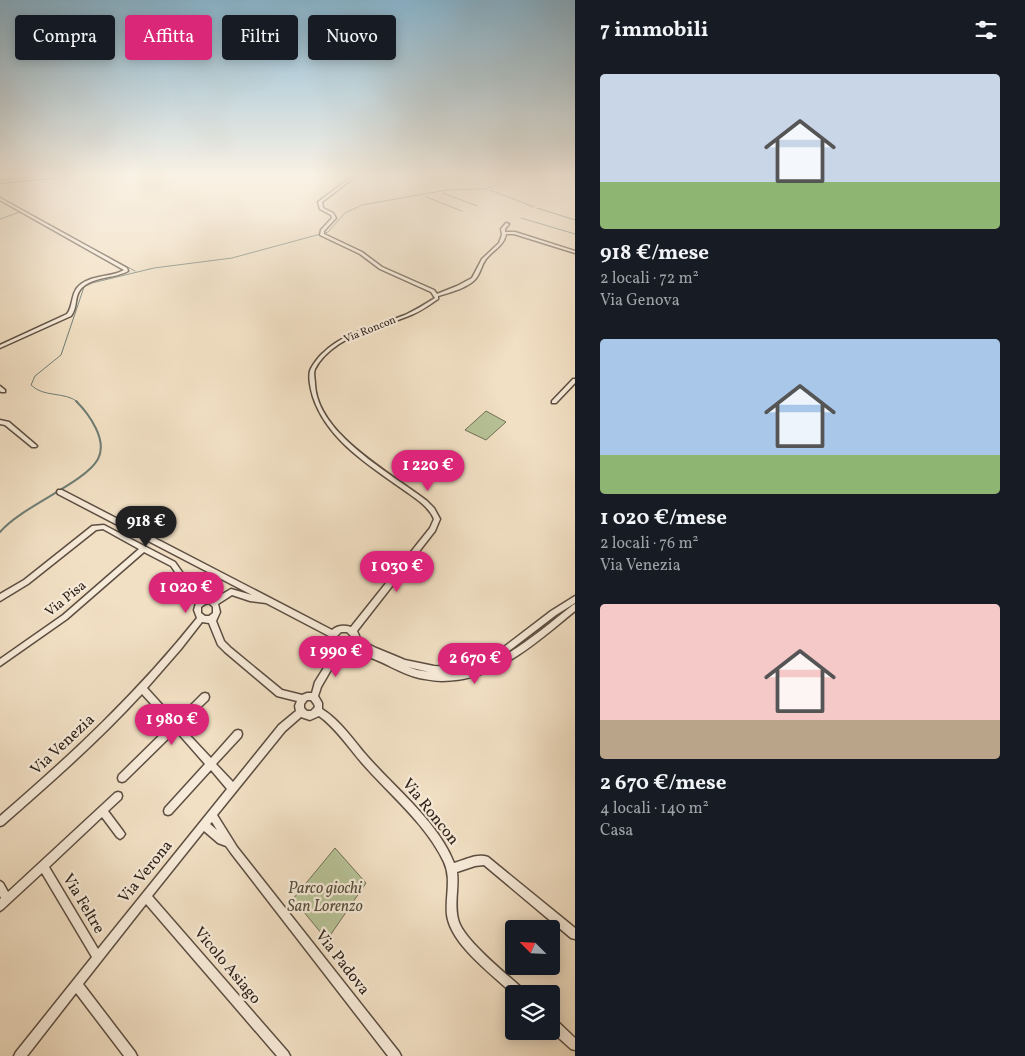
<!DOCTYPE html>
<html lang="it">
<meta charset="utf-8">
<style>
body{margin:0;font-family:Vollkorn,serif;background:#20242c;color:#f1f3f6;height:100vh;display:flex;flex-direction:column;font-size:19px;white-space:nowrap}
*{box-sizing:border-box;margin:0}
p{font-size:16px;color:#9ea1a6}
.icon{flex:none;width:28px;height:28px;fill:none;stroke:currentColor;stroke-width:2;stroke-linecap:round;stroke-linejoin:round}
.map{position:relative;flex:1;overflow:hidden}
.side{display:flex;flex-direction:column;background:#171b24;width:450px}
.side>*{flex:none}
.top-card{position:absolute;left:15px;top:15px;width:475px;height:45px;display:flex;gap:10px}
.needle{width:32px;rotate:294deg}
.buttons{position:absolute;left:505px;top:920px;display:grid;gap:10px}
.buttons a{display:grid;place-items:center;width:55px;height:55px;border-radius:5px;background:#171b24;box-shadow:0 2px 12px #0003;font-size:25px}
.price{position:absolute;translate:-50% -42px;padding:0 11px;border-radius:18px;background:#db2777;color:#fff;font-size:16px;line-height:32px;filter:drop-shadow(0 1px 2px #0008)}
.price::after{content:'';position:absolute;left:50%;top:30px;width:15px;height:11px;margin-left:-8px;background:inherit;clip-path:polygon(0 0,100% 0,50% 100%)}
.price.active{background:#222;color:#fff}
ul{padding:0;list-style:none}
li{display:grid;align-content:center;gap:10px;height:265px;padding:0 25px}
li span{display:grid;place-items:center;height:155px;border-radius:5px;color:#555}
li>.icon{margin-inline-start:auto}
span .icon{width:90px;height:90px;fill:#fffc;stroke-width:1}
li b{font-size:21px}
h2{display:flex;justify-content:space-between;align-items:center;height:60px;padding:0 25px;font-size:21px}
.tag{padding:0 18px;border-radius:5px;background:#171b24;box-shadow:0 2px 12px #0003;font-size:18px;line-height:45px}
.tag.active{background:#db2777;color:#fff}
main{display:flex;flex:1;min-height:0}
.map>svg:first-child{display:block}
.green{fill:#b7c397;stroke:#707057}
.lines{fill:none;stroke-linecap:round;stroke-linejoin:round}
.stream-far1{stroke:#6e7d75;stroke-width:1}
.stream{stroke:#6e7d75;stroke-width:2}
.street-casing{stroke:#5c4e42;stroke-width:3}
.secondary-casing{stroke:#2a1e17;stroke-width:2}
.street{fill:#f7ebd9;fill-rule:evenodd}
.secondary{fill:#f7ebd9;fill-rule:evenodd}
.labels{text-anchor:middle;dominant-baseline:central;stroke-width:4.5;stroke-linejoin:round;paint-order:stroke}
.far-street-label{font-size:11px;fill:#2a1e17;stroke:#f7ebd9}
.street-label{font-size:14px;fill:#2a1e17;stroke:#f7ebd9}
.near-street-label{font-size:16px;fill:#2a1e17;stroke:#f7ebd9}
.near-park-label{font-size:16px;font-style:italic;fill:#54503d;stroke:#f7ebd9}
</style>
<main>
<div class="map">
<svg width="575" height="1056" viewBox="0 0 575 1056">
<rect width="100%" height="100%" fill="#f2e0c4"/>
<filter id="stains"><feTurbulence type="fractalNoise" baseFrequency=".004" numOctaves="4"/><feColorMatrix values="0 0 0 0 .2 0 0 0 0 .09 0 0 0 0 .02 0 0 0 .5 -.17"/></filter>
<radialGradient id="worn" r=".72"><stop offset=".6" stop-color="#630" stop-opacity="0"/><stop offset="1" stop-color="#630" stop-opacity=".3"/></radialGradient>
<!-- green -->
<g class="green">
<path d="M486,411L506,422L486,440L465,430Z"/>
<path d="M335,848L366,883L327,940L293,899Z"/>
</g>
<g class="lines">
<!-- stream-far1 -->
<g class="stream-far1">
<path d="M490,190L534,207"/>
<path d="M443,193L477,206"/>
<path d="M426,197L462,211"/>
<path d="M537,208L575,220"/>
<path d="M23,211L135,271"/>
<path d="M521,218L575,234"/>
<path d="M0,219L20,212"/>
<path d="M78,402C64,391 44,398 31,385L35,376L61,355L84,287L92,283L154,268L232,258L328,232L345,213L362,205L447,190L486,189L496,185L506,176"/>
</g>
<!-- stream -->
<path class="stream" d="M0,532C22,506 85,483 98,459C108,440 89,414 76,401"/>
<defs>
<g id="street">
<path d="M353,176H356L322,202L323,208L333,213L336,218L324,231V234L362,252L382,267L434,290L437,294L457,286L472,278L482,259L499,243L502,235L501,229L506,223L509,224L505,229V232H515L575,251V253L514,234H506C504,246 493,250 486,259C482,264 481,271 477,277C471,287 449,293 438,296V299C428,306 418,313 406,317C383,326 359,331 339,344C330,350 320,359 315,369C313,373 315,379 315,384C317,434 391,473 427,501L434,508L440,519L435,531L357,631L360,638L364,642L376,648L393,655L405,660L434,666L458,667L478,662L496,653L551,611L575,596V603L556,615L501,657L489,664C520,649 546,626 573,605L575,604V611C536,643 495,681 442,681C434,681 426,679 419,678C400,674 384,661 365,656C362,656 358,654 354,655C348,655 345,657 339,656L321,687L318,696L322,703V709C341,721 353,740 367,756C396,789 438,822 454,863C465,860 477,853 488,857L575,928V939L571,938L484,865L475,866L457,872C459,887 454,903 458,919C462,939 508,975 524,990L525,994H514V995C493,975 451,945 447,915C445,897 452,879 444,862C426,824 390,795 362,763C348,747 336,728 319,716L310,720L301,717L285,731L217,815L237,847L399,1052L401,1056H388L231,853L226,846L218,843L204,831L152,896L288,1052L290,1056H277L146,904L83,984L135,1052L137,1056H124L76,993L27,1056H14L16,1052L92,957L42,873L3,909L0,911V899L1,898L0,896V881L3,883L8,892L115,793L118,792L121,793L122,796L121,799L108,811L123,831L125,834L123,837L120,839L117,837L102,817L49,867L98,949L227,789L211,770L171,814L168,815L165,814L164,811L165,808L205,764L176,731L125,781L122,782L119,781L118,778L119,775L170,725L142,694C99,741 51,783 3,825L0,826V816C72,754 138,692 197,618L194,610L196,603L171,566L144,552L67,619L0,666V659L63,615L139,549L103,529L96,530L28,584L0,601V594L24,580L92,526L104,525L175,562L201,599L207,597L214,599L231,589L252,595L58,494L57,492L58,490H62L332,630C338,625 344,625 351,627L430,528L434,519C428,505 413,497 401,488C367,464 327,439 313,397C311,390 308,378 310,371C311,367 319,356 323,353C346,331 377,326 405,315C416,310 425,304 435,298L431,292L380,269L360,254L320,235L321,230L332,218L331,215L320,209L318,202ZM232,595L250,601L266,603L329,636L328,643L333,653L315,682L312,693H307L302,695L282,690L231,648L224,641L216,621L220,612L218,604ZM209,603L213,607V613L209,616H205L201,613V607L205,604ZM202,622L209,623L218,645L225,652L277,696L297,701L295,706L296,711L279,725L233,782L216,764L241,737L242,734L241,731L238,730L235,731L211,758L181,726L208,700L209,697L208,694L205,693L202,694L176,720L147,688L181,649ZM341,632H347L352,637V645L347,650H341L336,645V637ZM408,667L429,672L417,670ZM307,700H311L314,704L315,707L311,711H307L304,708V704ZM212,822L217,830L210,824Z"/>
<path d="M0,198L127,268L128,271C114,279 91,276 80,290C74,298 78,307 71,316L0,348V345L67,314C73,306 71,296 77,288C89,274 111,278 124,270L0,200Z"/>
<path d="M573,379H575V383L556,403H552V401Z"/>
<path d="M0,386L5,390V392H1L0,391Z"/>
<path d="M0,420L9,422L36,445L37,446L36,447H32L5,425L0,424Z"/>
<path d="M551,1018L555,1019L575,1038V1050L571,1049L551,1031Z"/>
</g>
<path id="secondary" d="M50,176H71L0,183V181Z"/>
</defs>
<!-- street casing -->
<use href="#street" class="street-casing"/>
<!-- secondary casing -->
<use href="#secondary" class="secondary-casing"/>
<!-- street -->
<use href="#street" class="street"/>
<!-- secondary -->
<use href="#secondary" class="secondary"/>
</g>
<!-- sky -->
<linearGradient id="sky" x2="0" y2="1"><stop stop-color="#89b8d3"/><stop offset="0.54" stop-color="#f9f1e4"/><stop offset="1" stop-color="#f9f1e4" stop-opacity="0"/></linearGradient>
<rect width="575" height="324" fill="url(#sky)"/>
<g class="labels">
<!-- far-street labels -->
<g class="far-street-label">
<text transform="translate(370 330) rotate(-22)">Via Roncon</text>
</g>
<!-- street labels -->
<g class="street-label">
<text transform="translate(66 599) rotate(-39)">Via Pisa</text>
</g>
<!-- near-street labels -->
<g class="near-street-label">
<text transform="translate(63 745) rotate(-43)">Via Venezia</text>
<text transform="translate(430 812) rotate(51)">Via Roncon</text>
<text transform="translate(146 872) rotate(-51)">Via Verona</text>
<text transform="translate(83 904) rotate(59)">Via Feltre</text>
<text transform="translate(342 963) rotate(52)">Via Padova</text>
<text transform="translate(227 966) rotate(50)">Vicolo Asiago</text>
</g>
<!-- near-park labels -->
<g class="near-park-label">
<text x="325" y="889">Parco giochi<tspan x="325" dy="18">San Lorenzo</tspan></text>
</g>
</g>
<rect width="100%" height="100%" filter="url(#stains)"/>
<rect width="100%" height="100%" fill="url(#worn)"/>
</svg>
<div class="buttons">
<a><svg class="needle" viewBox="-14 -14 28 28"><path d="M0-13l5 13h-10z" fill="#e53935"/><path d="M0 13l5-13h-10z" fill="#9ea1a6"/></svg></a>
<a><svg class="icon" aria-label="layers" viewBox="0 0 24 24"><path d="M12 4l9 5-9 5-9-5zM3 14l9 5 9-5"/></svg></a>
</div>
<b class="price" style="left:428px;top:492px">1 220 €</b>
<b class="price active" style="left:146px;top:548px">918 €</b>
<b class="price" style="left:397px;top:593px">1 030 €</b>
<b class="price" style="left:186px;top:614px">1 020 €</b>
<b class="price" style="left:336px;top:678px">1 990 €</b>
<b class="price" style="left:475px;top:685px">2 670 €</b>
<b class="price" style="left:172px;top:746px">1 980 €</b>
<div class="top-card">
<a class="tag">Compra</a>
<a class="tag active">Affitta</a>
<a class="tag">Filtri</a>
<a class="tag">Nuovo</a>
</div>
</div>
<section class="side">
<h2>7 immobili<svg class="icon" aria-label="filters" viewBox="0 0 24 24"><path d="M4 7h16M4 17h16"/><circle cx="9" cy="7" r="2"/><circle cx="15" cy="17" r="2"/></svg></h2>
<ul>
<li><span style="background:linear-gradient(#c9d6e8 70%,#8fb573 0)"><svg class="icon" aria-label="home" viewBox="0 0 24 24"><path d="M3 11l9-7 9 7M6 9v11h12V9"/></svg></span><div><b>918 €/mese</b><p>2 locali · 72 m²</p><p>Via Genova</p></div></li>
<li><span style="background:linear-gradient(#a9c7e8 75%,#8fb573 0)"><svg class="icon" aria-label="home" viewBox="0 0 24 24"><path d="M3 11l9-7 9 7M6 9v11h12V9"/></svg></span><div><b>1 020 €/mese</b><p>2 locali · 76 m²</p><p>Via Venezia</p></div></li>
<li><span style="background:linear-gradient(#f6c9c9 75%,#b9a48a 0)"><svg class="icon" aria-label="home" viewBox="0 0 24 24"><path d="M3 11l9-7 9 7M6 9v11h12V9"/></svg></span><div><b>2 670 €/mese</b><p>4 locali · 140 m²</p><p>Casa</p></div></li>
</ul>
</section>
</main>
